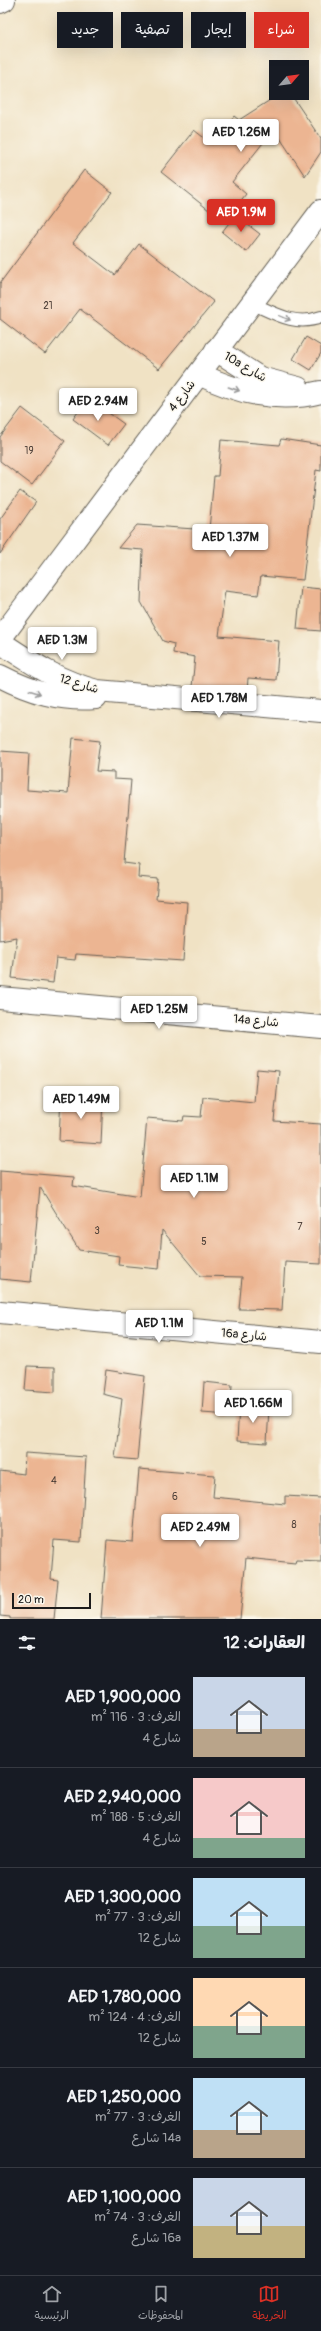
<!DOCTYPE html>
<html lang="ar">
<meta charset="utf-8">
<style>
body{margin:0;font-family:Pangolin,"Playpen Sans Arabic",sans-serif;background:#242831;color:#f1f3f6;direction:rtl;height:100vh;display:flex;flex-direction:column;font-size:15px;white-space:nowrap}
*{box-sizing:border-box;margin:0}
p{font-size:13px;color:#9ea1a6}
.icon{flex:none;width:22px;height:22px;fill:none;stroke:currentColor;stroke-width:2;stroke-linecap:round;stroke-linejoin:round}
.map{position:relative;height:1619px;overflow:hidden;direction:ltr}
.details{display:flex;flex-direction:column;background:#171b24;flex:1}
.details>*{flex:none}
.top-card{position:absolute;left:12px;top:12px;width:297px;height:36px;direction:rtl;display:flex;gap:8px}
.needle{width:26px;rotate:62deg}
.buttons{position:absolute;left:269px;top:60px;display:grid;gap:8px}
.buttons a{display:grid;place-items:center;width:40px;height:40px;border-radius:0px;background:#171b24;box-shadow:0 4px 16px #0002;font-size:20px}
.scale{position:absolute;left:12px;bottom:10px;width:79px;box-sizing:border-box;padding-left:4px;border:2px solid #1c1c1c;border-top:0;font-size:11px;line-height:14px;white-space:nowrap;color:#1c1c1c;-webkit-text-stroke:3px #fbf7ec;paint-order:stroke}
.price{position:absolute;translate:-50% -34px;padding:0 9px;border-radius:4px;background:#fff;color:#222;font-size:13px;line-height:26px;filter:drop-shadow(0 1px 2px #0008)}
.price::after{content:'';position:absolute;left:50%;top:24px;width:12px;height:9px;margin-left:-6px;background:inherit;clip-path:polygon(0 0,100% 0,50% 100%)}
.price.current{background:#d93025;color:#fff}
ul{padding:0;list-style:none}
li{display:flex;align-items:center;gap:12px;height:100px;padding:0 16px}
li+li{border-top:1px solid #363941}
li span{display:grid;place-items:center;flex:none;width:112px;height:80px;border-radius:0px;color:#555}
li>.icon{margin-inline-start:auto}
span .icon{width:48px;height:48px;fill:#fffc;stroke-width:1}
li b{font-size:17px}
h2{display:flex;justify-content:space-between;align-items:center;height:48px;padding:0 16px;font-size:17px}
.pill{padding:0 14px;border-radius:0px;background:#171b24;box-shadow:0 4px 16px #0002;font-size:14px;line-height:36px}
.pill.current{background:#d93025;color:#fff}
.menu{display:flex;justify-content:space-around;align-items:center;height:56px;border-top:1px solid #363941;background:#171b24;font-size:11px;color:#9ea1a6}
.menu a{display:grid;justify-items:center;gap:2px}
.menu .current{color:#d93025}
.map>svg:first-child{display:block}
.building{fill:#ecb592}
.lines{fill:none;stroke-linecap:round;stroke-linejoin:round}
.lane-casing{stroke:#666157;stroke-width:14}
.street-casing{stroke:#666157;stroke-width:24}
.primary-casing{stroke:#666157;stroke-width:24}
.lane{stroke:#fff;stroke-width:12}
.street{stroke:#fff;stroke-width:22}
.primary{stroke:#fff;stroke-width:22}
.oneway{stroke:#999}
.labels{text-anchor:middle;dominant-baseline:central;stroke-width:3;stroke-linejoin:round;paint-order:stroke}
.number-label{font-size:10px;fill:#50423a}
.street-label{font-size:12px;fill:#1c1c1c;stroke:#fbf7ec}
</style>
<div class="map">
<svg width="321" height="1619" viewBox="0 0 321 1619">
<rect width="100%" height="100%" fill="#fbf7ec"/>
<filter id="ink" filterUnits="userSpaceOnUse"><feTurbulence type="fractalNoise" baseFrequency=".025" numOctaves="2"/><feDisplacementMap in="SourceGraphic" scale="8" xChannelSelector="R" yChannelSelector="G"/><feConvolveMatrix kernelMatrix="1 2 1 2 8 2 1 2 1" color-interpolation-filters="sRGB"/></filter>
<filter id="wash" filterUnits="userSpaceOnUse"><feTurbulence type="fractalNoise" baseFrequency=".012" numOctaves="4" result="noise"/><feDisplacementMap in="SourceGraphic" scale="16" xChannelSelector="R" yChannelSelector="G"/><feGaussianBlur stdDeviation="0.9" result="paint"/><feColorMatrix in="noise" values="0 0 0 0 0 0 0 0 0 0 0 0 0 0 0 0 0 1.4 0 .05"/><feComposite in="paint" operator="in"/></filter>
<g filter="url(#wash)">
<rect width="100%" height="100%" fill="#f0e2c4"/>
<g id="blocks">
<!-- building -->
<g class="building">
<path d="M281,93H290L321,139V152L305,176L274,129L232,182L246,194L224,222L161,172L194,130L212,144L234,116L239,120Z"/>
<path d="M84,170L112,192L73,243L115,275L139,244L214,302L159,369L80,309L45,354L0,319V283Z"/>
<path d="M235,215L260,234L246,252L222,232Z"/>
<path d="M306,337L321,346V353L311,370L293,359Z"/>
<path d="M88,398L124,424L108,445L73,419Z"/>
<path d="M22,408L65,441L32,485L0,461V437Z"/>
<path d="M281,439L321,445V471L316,470L303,580L261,576L258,595L225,591L219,636L279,641L276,680L248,678L247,692L192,687L195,657L173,653L174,644L163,641L141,602L143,550L118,548L137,525L209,530L214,476H218L221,440L279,445Z"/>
<path d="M20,491L36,502L0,554V519Z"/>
<path d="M301,587L321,589V631L297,629Z"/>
<path d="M73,738L100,741L96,771L114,772V779L131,780L124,863L139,865L138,877L158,879L156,899L187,902L183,961L76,954L75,960L56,958L53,983L12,978L17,937L0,940V751L29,753L27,790L68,793Z"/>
<path d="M257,1069L279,1071L274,1121L321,1124V1264L285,1262L282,1310L239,1309L242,1277L200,1276L162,1230L159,1269L118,1265L119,1256L79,1250L40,1187L31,1282L0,1279V1171L74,1177L73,1186L140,1197L147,1118L183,1121L184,1116L201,1117L203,1097L254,1102Z"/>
<path d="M61,1095L103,1098L101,1144L59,1141Z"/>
<path d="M27,1366L55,1367V1392L25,1390Z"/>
<path d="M106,1370L145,1376L137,1460L115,1458L122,1399L103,1394Z"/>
<path d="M204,1382L232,1385L230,1415L202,1413Z"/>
<path d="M239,1406L269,1408L267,1443L237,1441Z"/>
<path d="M25,1453L86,1457L81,1542L54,1540L51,1579L58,1580L54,1619H10V1617L0,1616V1471L24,1474Z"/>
<path d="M139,1469L215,1475L213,1497L285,1504V1496L321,1498V1561L296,1560L295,1563L246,1558L240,1619H101L107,1540L133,1542Z"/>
</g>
</g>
</g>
<g filter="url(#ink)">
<use href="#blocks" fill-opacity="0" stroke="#666157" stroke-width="1"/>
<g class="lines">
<defs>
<path id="lane" d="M251,303C274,313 295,327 321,317"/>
<g id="street">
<path d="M216,350L260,378L298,388"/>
<path d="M199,374C238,393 277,403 321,392"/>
<path d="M0,639L321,211"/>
<path d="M0,642C33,664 58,681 97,691L321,711"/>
<path d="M0,676C31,692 61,701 96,698"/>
<path d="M0,998L321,1027"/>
<path d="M0,1312L321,1342"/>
</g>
<path id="primary" d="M0,2L4,0"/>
</defs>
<!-- lane casing -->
<use href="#lane" class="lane-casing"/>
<!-- street casing -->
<use href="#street" class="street-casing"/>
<!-- primary casing -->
<use href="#primary" class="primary-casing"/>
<!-- lane -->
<use href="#lane" class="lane"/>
<!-- street -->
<use href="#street" class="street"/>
<!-- primary -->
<use href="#primary" class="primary"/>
</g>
<!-- one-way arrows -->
<defs><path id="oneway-shaft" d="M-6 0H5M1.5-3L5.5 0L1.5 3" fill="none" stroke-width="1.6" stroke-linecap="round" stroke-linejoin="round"/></defs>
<g class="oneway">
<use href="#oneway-shaft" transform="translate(285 318) rotate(22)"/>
<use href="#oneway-shaft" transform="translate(234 389) rotate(19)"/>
<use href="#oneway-shaft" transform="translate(35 692) rotate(18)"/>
</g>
</g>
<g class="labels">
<!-- number labels -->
<g class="number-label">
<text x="48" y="306">21</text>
<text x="29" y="451">19</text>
<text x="300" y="1227">7</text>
<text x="97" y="1231">3</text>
<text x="204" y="1242">5</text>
<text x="54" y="1481">4</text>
<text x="175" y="1497">6</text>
<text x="294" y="1525">8</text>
</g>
<!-- street labels -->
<g class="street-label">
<text transform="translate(245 367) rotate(30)">10a شارع</text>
<text transform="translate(182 396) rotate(-53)">شارع 4</text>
<text transform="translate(79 684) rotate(17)">شارع 12</text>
<text transform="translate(256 1021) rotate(5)">14a شارع</text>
<text transform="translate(244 1335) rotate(5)">16a شارع</text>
</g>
</g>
</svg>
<div class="buttons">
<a><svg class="needle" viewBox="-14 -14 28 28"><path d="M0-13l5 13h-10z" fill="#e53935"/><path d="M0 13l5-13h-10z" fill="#9ea1a6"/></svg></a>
</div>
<div class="scale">20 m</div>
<b class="price" style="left:241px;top:153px">AED 1.26M</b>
<b class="price current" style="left:241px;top:233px">AED 1.9M</b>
<b class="price" style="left:98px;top:422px">AED 2.94M</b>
<b class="price" style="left:230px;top:558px">AED 1.37M</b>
<b class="price" style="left:62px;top:661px">AED 1.3M</b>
<b class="price" style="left:219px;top:719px">AED 1.78M</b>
<b class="price" style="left:159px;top:1030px">AED 1.25M</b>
<b class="price" style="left:81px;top:1120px">AED 1.49M</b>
<b class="price" style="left:194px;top:1199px">AED 1.1M</b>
<b class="price" style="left:159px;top:1344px">AED 1.1M</b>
<b class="price" style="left:253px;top:1424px">AED 1.66M</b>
<b class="price" style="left:200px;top:1548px">AED 2.49M</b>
<div class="top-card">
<a class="pill current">شراء</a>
<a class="pill">إيجار</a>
<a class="pill">تصفية</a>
<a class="pill">جديد</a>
</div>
</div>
<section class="details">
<h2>العقارات: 12<svg class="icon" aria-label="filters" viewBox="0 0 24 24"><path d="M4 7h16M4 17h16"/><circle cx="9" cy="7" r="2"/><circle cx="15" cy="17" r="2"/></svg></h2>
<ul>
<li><span style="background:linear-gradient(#c9d6e8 65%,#b9a48a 0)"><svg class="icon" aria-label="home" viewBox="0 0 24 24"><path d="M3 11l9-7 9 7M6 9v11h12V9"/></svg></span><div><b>AED 1,900,000</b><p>الغرف: 3 · 116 m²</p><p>شارع 4</p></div></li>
<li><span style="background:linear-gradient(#f6c9c9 75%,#7fa58c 0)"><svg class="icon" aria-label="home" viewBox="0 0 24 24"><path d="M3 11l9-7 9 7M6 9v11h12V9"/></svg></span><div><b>AED 2,940,000</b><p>الغرف: 5 · 188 m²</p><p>شارع 4</p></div></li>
<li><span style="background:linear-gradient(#bfe0f5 60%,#7fa58c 0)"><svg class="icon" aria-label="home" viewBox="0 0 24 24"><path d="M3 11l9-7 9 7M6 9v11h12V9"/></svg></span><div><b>AED 1,300,000</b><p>الغرف: 3 · 77 m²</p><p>شارع 12</p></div></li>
<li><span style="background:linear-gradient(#ffd9b3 60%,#7fa58c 0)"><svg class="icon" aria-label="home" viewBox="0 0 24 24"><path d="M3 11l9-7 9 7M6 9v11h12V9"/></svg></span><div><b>AED 1,780,000</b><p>الغرف: 4 · 124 m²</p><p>شارع 12</p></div></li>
<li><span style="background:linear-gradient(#bfe0f5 65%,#b9a48a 0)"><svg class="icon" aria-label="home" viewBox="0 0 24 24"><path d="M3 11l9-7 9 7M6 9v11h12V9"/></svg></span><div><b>AED 1,250,000</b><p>الغرف: 3 · 77 m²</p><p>14a شارع</p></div></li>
<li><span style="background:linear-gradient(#c9d6e8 60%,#c2b280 0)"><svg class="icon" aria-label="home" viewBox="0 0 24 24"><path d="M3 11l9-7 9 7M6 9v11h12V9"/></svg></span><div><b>AED 1,100,000</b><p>الغرف: 3 · 74 m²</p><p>16a شارع</p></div></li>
</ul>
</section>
<nav class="menu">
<a class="current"><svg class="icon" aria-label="map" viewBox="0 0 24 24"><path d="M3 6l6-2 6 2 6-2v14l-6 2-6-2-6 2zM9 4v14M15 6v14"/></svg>الخريطة</a>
<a><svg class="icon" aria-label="saved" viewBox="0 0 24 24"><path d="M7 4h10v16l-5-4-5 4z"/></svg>المحفوظات</a>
<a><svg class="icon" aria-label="home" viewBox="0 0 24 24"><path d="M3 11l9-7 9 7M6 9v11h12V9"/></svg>الرئيسية</a>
</nav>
